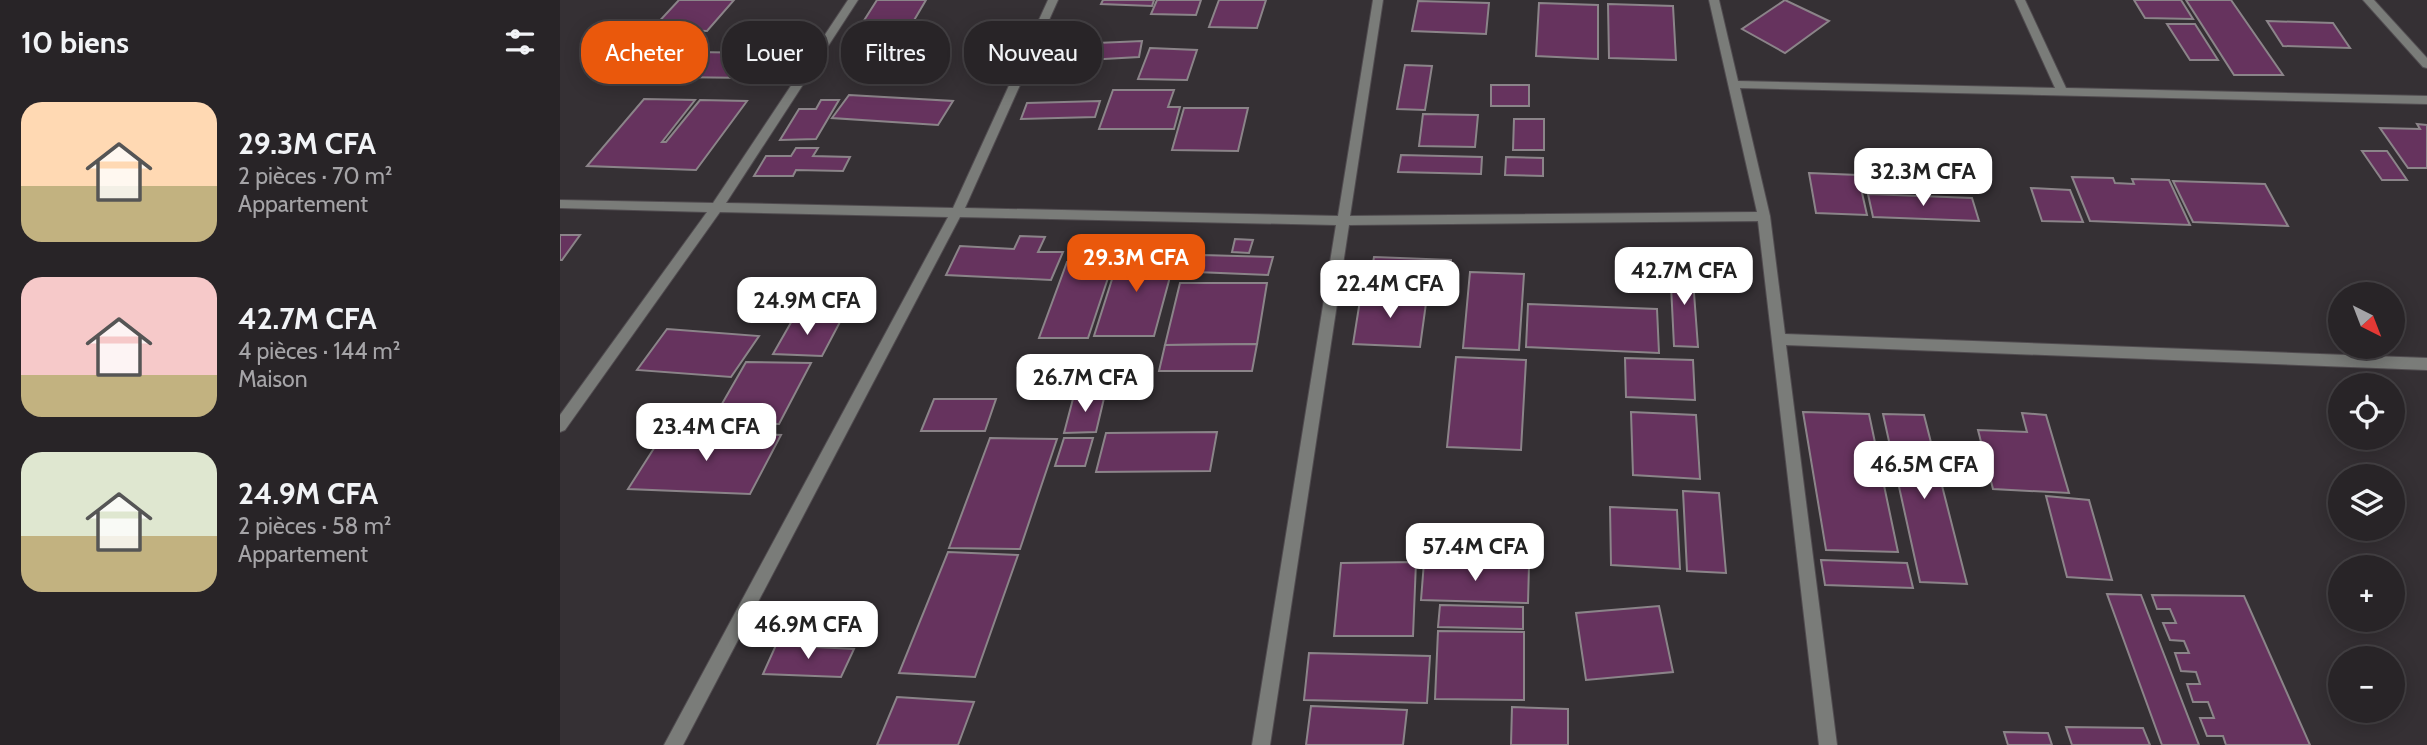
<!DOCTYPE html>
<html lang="fr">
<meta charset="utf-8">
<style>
body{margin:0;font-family:Cabin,sans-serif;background:#343033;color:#f1f3f6;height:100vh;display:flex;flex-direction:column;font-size:26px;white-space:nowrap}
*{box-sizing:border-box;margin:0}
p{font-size:23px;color:#a5a4a7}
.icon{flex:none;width:38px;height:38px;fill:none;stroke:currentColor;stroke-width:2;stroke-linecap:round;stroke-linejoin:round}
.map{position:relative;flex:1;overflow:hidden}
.details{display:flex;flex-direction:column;background:#282427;width:560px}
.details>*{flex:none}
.banner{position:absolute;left:21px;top:21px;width:665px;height:63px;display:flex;gap:14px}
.needle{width:46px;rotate:138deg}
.buttons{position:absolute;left:1768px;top:282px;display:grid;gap:14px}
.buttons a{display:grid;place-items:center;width:77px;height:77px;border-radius:50%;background:#282427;box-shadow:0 4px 18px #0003,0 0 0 2px #444144;font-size:35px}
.price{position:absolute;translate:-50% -60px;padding:0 16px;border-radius:14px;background:#fff;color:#222;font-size:23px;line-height:46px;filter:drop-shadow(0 2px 4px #0008)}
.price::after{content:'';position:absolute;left:50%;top:42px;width:21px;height:16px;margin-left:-10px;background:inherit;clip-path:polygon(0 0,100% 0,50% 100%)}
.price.current{background:#ea580c;color:#fff}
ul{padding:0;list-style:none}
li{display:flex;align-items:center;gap:21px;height:175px;padding:0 21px}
li span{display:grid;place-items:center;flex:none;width:196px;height:140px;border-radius:21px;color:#555}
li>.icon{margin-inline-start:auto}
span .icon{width:84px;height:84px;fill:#fffc;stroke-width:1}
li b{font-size:30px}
h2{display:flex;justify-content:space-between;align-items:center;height:84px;padding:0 21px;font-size:30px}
.tag{padding:0 24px;border-radius:28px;background:#282427;box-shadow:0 4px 18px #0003,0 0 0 2px #444144;font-size:24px;line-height:63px}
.tag.current{background:#ea580c;color:#fff}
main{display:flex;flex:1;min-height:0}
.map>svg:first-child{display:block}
.building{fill:#66335e;stroke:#8b8489;stroke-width:2}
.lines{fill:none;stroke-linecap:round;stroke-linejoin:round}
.street-casing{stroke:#514c50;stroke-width:2}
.street{fill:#7a7c79;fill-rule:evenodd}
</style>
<main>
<section class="details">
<h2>10 biens<svg class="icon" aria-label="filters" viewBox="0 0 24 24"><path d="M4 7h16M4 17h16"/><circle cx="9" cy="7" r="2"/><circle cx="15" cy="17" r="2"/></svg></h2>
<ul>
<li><span style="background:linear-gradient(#ffd9b3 60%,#c2b280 0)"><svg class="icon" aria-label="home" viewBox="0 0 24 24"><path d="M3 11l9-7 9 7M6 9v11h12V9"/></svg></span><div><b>29.3M CFA</b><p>2 pièces · 70 m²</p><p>Appartement</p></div></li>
<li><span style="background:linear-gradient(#f6c9c9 70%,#c2b280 0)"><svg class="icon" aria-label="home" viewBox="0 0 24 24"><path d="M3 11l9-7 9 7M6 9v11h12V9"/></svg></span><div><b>42.7M CFA</b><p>4 pièces · 144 m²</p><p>Maison</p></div></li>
<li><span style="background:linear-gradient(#dfe7d0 60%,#c2b280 0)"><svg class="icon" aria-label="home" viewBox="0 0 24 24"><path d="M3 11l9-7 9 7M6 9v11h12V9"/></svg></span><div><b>24.9M CFA</b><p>2 pièces · 58 m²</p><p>Appartement</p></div></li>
</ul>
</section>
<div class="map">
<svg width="1867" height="745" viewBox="0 0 1867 745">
<rect width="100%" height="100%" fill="#353034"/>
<!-- building -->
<g class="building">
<path d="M119,0H174L147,31L92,29Z"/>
<path d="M317,0H366L353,22H303Z"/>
<path d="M543,0H594L592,6L541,4Z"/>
<path d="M597,0H641L636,15L591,14Z"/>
<path d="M659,0H706L697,28L649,27Z"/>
<path d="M1225,0L1269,21L1225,53L1182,29Z"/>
<path d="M1574,0H1621L1633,19L1585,18Z"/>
<path d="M1626,0H1671L1723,75H1674Z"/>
<path d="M858,1L929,3L926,34L852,31Z"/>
<path d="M979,3L1038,5V59L976,56Z"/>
<path d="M1048,4L1113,6L1116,60L1049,58Z"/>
<path d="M1707,21L1773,23L1790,48L1723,46Z"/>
<path d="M1607,24H1635L1658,60H1630Z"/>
<path d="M87,32L119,34L103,52L70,51Z"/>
<path d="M582,41L579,57L509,61L514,44Z"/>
<path d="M590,48L637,50L627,80L578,79Z"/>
<path d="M133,52L210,53L192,78L113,77Z"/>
<path d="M845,65L872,66L865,110L837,109Z"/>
<rect x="931" y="85" width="38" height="21"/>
<path d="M553,90H614L608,107H620L614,129H539Z"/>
<path d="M289,95L393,101L378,125L272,118Z"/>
<path d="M84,99L135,100L102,142H106L140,100L187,101L136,170L27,166Z"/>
<path d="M261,100H279L256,139L220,140L239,109H256Z"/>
<path d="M540,101L535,117L461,119L467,103Z"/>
<path d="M624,108H688L678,151L612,150Z"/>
<path d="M863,114L918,115L915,147L859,146Z"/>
<path d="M954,119H984V150H953Z"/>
<path d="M1857,124L1867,125V168H1848L1820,128L1860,129Z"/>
<path d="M236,148H258L253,156L290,157L283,171L236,170L233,176H194L206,156H231Z"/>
<path d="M1802,151H1827L1847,180H1822Z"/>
<path d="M841,155L922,157L921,174L838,172Z"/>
<path d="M946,157L983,158V176L945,175Z"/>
<path d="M1249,173L1298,175L1307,215L1256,213Z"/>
<path d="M1512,177L1553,178L1555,183L1574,184L1572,179L1609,180L1630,225L1530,221Z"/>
<path d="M1613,181L1705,184L1728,226L1633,222Z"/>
<path d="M1471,188L1510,190L1523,222L1482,221Z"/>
<path d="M1308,194L1412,198L1419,221L1313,217Z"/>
<path d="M0,235H20L2,260H0Z"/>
<path d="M460,236L485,237L478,252H503L491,280L386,275L400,246L454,249Z"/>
<path d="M675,239L693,240L689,253L672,252Z"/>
<path d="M561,251H617L594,336H534Z"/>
<path d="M642,255L713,257L708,275L637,272Z"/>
<path d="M814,257L891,260L890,276L811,274Z"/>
<path d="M507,262L553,263L528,338H479Z"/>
<path d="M1110,265L1132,266L1138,347L1114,346Z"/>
<path d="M910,272L964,274L959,350L903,348Z"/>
<path d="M620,283H707L697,344L605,345Z"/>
<path d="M801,294L867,296L860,347L793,344Z"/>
<path d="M968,304L1097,309L1099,353L966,347Z"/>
<path d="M233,319L281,320L262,356L213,354Z"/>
<path d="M107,329L199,336L171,377L77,370Z"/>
<path d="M697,344L692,371H599L605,345Z"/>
<path d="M896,357L966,360L961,450L887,447Z"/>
<path d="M1065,358L1133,360L1135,400L1066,397Z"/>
<path d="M186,362L251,363L219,424L151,423Z"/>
<path d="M545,394L536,432L504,433L514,395Z"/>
<path d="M374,399H436L425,431H361Z"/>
<path d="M1071,412L1136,415L1140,479L1073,475Z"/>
<path d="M1243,412L1309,414L1338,552L1266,550Z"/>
<path d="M1462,413L1486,415L1509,493L1433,489L1418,430L1467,432Z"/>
<path d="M1323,414L1364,415L1407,584L1360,582Z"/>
<path d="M105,431L221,435L190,494L68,489Z"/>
<path d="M657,432L650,471L536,472L546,433Z"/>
<path d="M430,438L497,439L460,549L389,548Z"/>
<path d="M504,438H533L525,466H495Z"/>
<path d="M1123,491L1159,493L1166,573L1127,571Z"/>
<path d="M1486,496L1529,500L1552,580L1507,577Z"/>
<path d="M1050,507L1117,510L1120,569L1051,565Z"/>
<path d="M388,552L458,555L415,677L339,673Z"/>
<path d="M1261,560L1347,563L1353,588L1265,585Z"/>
<path d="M856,562L853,636H774L781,563Z"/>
<path d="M864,562L969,565L968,603L861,600Z"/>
<path d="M1547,594L1581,595L1639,745H1602Z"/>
<path d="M1592,595L1684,596L1750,745H1666L1663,736H1647L1640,718H1654L1648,702H1633L1627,684H1640L1636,672L1621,671L1615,653H1629L1624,641L1610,640L1603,623H1616L1610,609H1597Z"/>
<path d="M880,605L963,607V629L878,627Z"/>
<path d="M1099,606L1113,672L1026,680L1016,613Z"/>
<path d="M878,631L964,632V700L875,699Z"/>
<path d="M216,645L294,649L281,677L203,674Z"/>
<path d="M749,653L870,656L867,703L744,700Z"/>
<path d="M337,697L414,702L398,745H317Z"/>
<path d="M751,706L847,710L843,745H746Z"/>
<path d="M952,707L1008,709V745H951Z"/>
<path d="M1506,727L1583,728L1590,745H1512Z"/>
<path d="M1444,732L1488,733L1492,745H1448Z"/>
</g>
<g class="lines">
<defs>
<g id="street">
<path d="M288,0H298L166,203L393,208L488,0H498L405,208L778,216L813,0H823L790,216L1197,212L1149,0H1159L1178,81L1495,88L1455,0H1465L1506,88L1867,96V104L1180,88L1210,216L1225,334L1867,358V370L1226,345L1277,745H1259L1198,221L789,225L710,745H692L776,225L400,217L123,745H104L388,217L160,212L5,430L0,432V415L147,212L0,208V200L153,203Z"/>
<path d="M1803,0H1814L1867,58V68L1863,67Z"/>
</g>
</defs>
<!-- street casing -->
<use href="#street" class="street-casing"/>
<!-- street -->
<use href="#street" class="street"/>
</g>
</svg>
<div class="buttons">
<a><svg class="needle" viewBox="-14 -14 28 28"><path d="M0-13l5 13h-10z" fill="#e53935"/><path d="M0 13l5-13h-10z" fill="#a5a4a7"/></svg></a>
<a><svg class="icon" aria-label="locate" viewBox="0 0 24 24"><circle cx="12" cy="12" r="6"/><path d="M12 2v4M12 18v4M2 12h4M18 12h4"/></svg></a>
<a><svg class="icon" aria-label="layers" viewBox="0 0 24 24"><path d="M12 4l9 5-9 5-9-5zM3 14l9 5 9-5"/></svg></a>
<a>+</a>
<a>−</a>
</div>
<b class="price" style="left:1363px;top:208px">32.3M CFA</b>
<b class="price current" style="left:576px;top:294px">29.3M CFA</b>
<b class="price" style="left:1124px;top:307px">42.7M CFA</b>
<b class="price" style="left:830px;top:320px">22.4M CFA</b>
<b class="price" style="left:247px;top:337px">24.9M CFA</b>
<b class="price" style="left:525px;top:414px">26.7M CFA</b>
<b class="price" style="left:146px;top:463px">23.4M CFA</b>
<b class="price" style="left:1364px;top:501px">46.5M CFA</b>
<b class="price" style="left:915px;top:583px">57.4M CFA</b>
<b class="price" style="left:248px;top:661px">46.9M CFA</b>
<div class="banner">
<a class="tag current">Acheter</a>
<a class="tag">Louer</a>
<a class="tag">Filtres</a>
<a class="tag">Nouveau</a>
</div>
</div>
</main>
